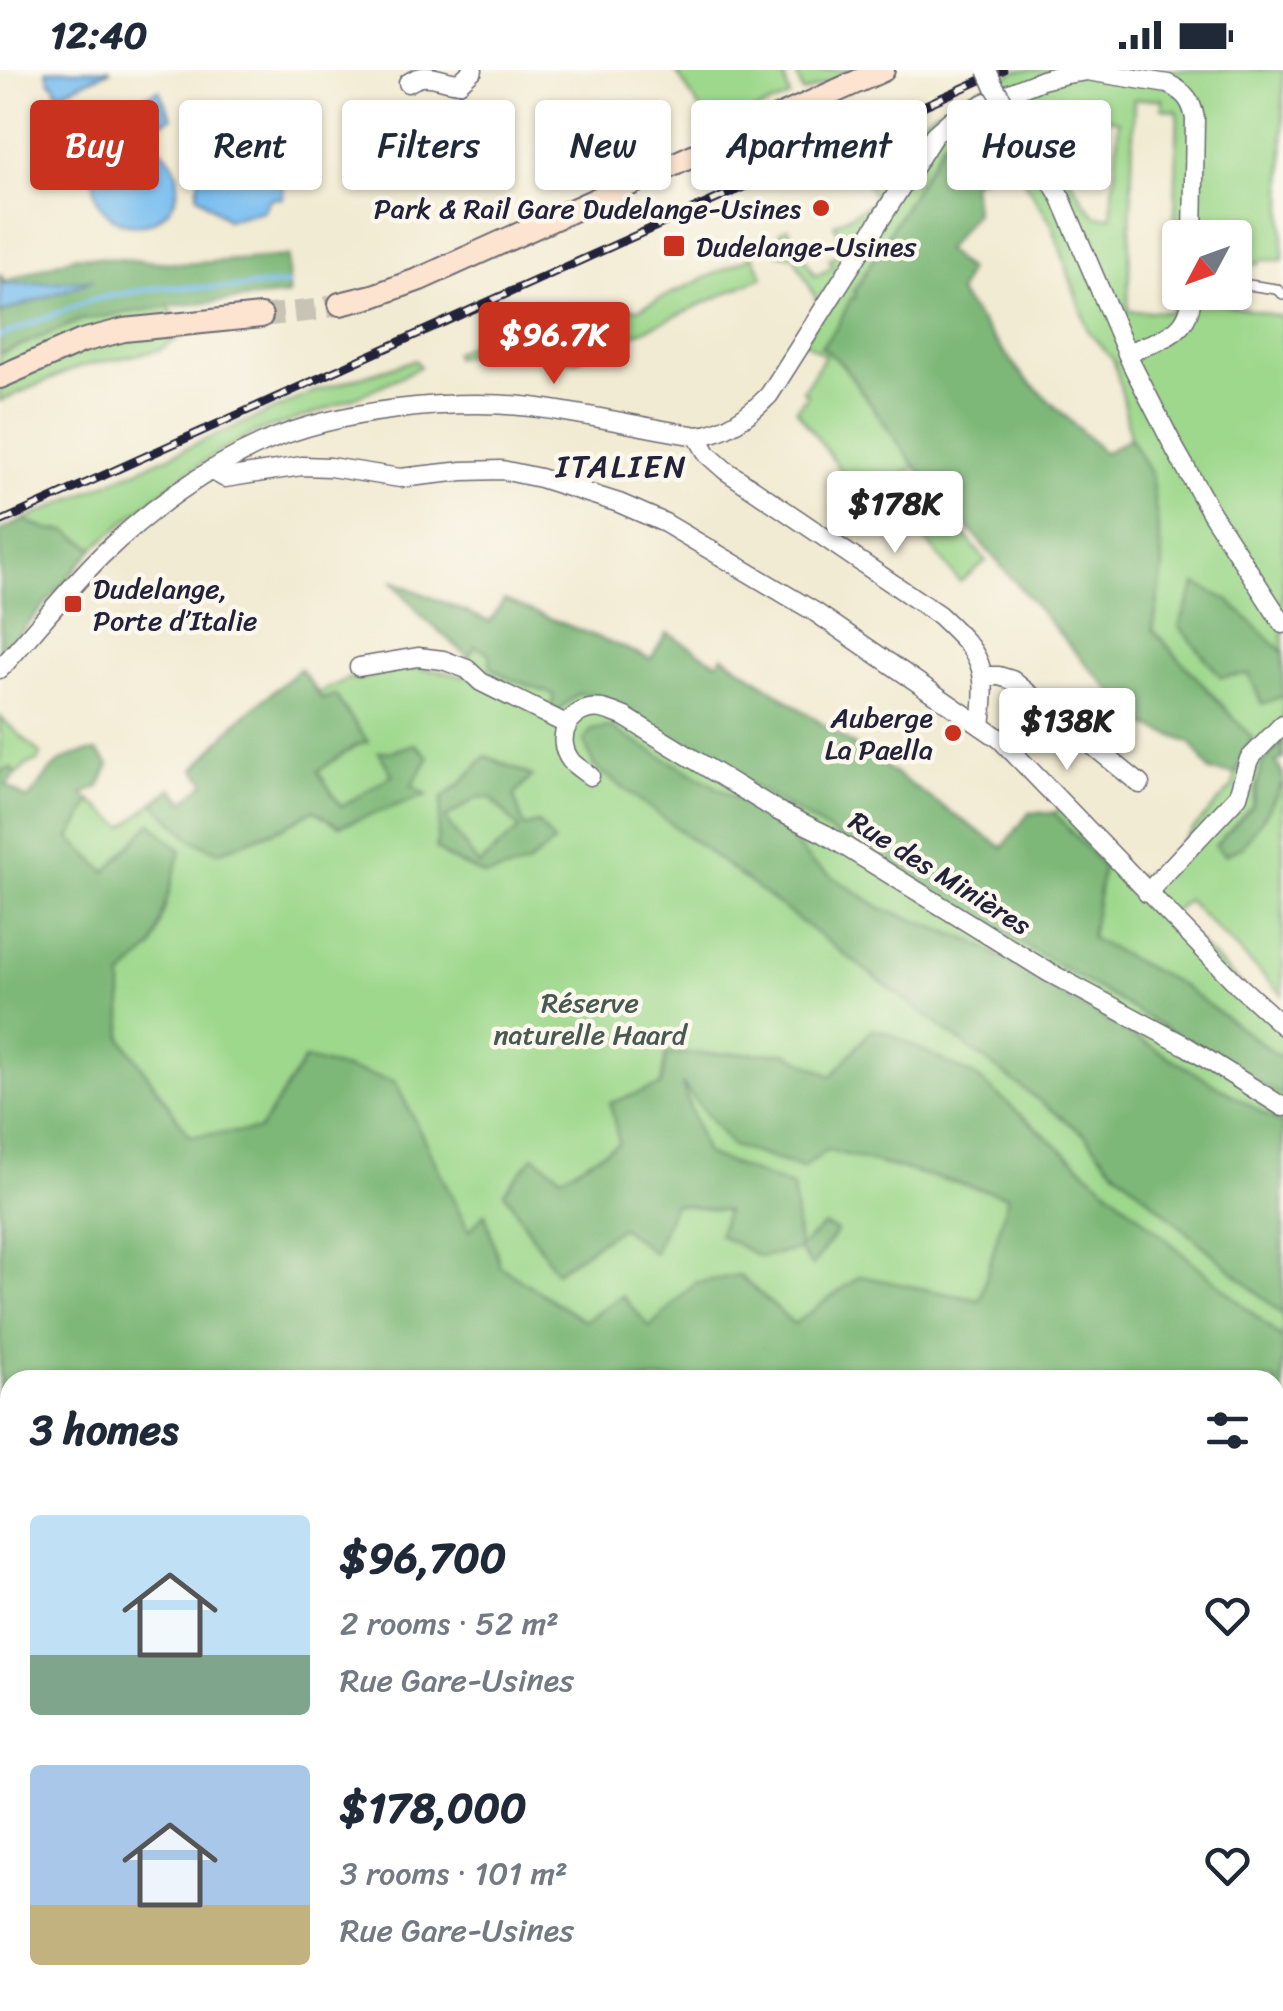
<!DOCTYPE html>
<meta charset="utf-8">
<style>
body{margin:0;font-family:Sriracha,sans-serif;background:#f2f2f3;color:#1f2937;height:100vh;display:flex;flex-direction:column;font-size:38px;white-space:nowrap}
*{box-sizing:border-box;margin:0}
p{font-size:32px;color:#747a83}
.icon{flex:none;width:55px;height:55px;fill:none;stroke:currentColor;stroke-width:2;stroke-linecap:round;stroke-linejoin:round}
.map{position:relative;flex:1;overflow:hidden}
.details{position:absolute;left:0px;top:1300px;width:1285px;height:642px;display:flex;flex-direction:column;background:#fff;border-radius:30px 30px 0 0;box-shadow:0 2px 8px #0004}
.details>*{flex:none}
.guide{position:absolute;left:30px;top:30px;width:1225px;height:90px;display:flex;gap:20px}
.needle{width:65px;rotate:229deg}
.tools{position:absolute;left:1162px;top:150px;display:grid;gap:20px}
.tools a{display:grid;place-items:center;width:90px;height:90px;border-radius:10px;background:#fff;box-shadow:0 2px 8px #0004;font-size:50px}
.price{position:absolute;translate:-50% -85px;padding:0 22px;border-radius:10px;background:#fff;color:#222;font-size:32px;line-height:65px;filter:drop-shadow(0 2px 5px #0008)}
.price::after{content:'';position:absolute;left:50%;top:60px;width:30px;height:22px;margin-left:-15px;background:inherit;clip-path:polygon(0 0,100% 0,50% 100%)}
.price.active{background:#c8321e;color:#fff}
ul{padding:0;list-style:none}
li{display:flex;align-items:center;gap:30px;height:250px;padding:0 30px}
li span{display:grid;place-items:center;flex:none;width:280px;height:200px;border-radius:10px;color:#555}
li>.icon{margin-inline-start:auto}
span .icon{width:120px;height:120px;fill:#fffc;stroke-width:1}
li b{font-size:42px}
h2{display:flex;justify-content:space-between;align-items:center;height:120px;padding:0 30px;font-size:42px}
.pill{padding:0 35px;border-radius:10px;background:#fff;box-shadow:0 2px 8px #0004;font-size:35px;line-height:90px}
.pill.active{background:#c8321e;color:#fff}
.status{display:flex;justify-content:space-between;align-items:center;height:70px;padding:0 50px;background:#fff;direction:ltr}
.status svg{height:28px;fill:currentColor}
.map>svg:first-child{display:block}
.green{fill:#9ed88c;stroke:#607d64;stroke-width:2.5;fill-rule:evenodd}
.forest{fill:#7eb878;stroke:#506d5a;stroke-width:2.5;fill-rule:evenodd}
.water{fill:#79bef0;stroke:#4e7096;stroke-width:2.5}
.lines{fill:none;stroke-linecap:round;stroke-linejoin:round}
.stream{stroke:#79bef0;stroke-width:5}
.secondary-tunnel{stroke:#c8c3b5;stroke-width:22;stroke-dasharray:22 11;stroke-linecap:butt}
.service-casing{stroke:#6b6870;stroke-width:12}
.minor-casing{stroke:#6b6870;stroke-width:21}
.secondary-casing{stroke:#6b6870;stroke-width:26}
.service{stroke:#fff;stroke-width:9}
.minor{stroke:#fff;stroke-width:18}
.secondary{stroke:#fde4d1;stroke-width:22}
.rail-casing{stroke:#22223b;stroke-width:9}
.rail{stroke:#fbf7ec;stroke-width:5;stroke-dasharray:15;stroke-linecap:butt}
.minor-bridge-casing{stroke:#6b6870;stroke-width:21;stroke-linecap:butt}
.minor-bridge{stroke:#fff;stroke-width:18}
.poi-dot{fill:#c8321e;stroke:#fbf7ec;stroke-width:4}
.labels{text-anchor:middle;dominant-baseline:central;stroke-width:9;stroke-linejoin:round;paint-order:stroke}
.poi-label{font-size:28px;fill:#22223b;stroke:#fbf7ec;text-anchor:end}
.street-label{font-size:28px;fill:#22223b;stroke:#fbf7ec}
.park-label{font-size:28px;fill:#475953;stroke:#fbf7ec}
.quarter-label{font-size:32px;letter-spacing:2.5px;fill:#22223b;stroke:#fbf7ec}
</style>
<div class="status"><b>12:40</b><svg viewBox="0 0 49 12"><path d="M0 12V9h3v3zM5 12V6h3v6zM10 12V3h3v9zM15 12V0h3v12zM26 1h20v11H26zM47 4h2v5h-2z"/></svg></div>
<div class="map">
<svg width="1283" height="1941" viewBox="0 0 1283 1941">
<rect width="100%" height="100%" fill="#fbf7ec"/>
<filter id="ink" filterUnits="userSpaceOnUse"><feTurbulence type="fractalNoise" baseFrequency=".01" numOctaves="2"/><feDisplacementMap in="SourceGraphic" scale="20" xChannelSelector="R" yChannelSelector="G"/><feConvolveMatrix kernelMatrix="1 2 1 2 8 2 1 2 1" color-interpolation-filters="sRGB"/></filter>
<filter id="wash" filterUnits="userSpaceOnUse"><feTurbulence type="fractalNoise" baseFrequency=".0048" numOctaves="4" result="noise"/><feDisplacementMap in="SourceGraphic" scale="40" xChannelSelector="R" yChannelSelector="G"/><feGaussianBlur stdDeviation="2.25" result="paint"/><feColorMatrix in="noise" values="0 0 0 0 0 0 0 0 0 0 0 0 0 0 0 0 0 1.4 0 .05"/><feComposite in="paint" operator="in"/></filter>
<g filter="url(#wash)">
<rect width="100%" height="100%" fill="#f2ebd3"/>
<!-- green -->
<g class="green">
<path d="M675,0H782L790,27L712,58Z"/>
<path d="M795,0H853L803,23Z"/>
<path d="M1019,0H1283V190H1260L1259,194L1235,195V168H1180V222L1211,223V231L1283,247V672L1263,693L1252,736L1215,776L1267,742L1283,712V925L1187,830L1170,845L1283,956V1941L1275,1932V1310H10L0,1400V766L82,724L124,757L172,718L185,732L207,713L195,699L236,653L300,599L318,623L352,607L355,611C400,596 418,594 465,607L469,587L423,547L392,511L490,552L504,530L651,589L667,563L717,593L723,586L1003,778L1029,743H1054L1065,735L1131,806L1149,807L1233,716L1236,704L1252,668L1153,560L1163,498L1151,405L1130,368L1123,328L1114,291L1088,261L1052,154L1022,108L1027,92L1017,81L943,72L854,221L857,224L837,257L822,276L842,294L915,396L867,436L796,339L808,325L803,321L825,286L803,271L822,240L794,187L779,184L776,179L786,173L780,162L788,158L815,206L833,197L829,189L847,178L834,154L876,131L866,112L897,95L887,77L903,67L901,62L940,39ZM1134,29H1162V39L1178,41L1172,242L1128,241ZM1091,32L1096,44L1119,51L1111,147L1096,146L1084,132L1044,65L1056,58L1052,40Z"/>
<path d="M753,186L763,207L575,291L501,276L455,288L454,282L536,246L572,259L618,238L638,239Z"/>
<path d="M169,236L183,265L159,280L79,297L0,331V284L81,250Z"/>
<path d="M415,290L420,297C388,313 355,328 322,341C300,349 277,354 256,363C195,390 144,436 94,478L67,461L49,460L24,450L316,321Z"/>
<path d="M948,445L986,491L960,512L923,467Z"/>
<path d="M0,647L41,684L38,691L28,694L16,705L11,698L0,702Z"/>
</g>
<!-- forest -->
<g class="forest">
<path d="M992,41L1019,83L1006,96L972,112L975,143L945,180L968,200L958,223L1023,306L1104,383L1130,368L1151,405L1163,498L1153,560L1252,668L1235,704L1210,701L1191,673L1143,654L1077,584L915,396L842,294L821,276L837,257L851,228L854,229L856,224L854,222L943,72L957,59Z"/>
<path d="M76,186L185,194L288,186V225L169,236L81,250L0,284V243L89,211L0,215V203L4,212Z"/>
<path d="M24,450L49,460L67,461L94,478L0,586V461Z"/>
<path d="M392,511L490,552L504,530L651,589L667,563L717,593L723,586L1003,778L1029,743H1054L1103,797L1091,868L1181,915L1283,989V1027L599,626L578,623L556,643L550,641L554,625L506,607L491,598L490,583L475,576L469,587L423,547Z"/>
<path d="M1196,514L1228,530L1283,582V626L1262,634L1249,604L1221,607L1179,556Z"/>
<path d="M300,599L322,629L335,625L368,672L355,676L318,701L341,737L392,705L379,682L394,681L415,674L429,687L412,716L427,725L339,756L314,740L284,757L219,782L192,770L154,733L172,718L184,732L206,713L195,699L236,653Z"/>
<path d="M609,657L773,749L812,793L881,838L975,872L1283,1055V1245L1109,1094L1085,1065L594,696L584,671L592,660Z"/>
<path d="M1283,672V689L1276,692L1283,704V712L1267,742L1242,777L1225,785L1215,776L1252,736L1263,692Z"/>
<path d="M97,681L109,695L99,717L83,724L91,732L70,768L106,802L151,753L181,781L153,877L122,907V968L190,1066L259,1060L305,989L395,1011L469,1161L485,1143L500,1196L584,1251L622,1226L650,1257L695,1213L739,1205L794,1254L860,1206L980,1230L1008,1126L827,1080L803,1098L732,1076L682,1014L706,1084L793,1117L799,1178L824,1155L837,1161L812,1196L799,1180L760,1187L719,1165L726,1141L674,1134L654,1183L621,1157L556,1202L504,1122L534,1086L562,1106L619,1073L610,1033L661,1015L666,984L786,983L832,1006L872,959L886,962L978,1008L1283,1269V1418L1275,1426V1310H10V1838L0,1841V702L11,698L16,705L6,715L28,730C53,699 54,685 97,681Z"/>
<path d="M486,686L532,706L514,726L524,757L538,753L554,772L527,795L486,806L446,787L436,778L442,728L460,714ZM478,727L491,728L519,759L479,795L445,749Z"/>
<path d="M1275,1436H1283V1941H20L36,1932H1275Z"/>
</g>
<!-- water -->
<g class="water">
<path d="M46,0H111L58,24L54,13L51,14Z"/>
<path d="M159,20L172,48L69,94L56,66Z"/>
<path d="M203,69L284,78L283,128L270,129L263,141L227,150L197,125Z"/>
<circle cx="136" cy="113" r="42"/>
<path d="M94,210L0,243V215Z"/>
</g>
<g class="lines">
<!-- stream -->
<path class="stream" d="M0,266L94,229L163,217L232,218L287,214"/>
</g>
</g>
<g filter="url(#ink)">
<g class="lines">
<!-- secondary-tunnel -->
<path class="secondary-tunnel" d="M261,246L316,240L340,234"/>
<defs>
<path id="service" d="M1235,213L1276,219L1283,224"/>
<g id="minor">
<path d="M408,13C428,0 437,11 459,13L473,0"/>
<path d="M1029,73L1061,128L1132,295L1176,381L1212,444L1283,554"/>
<path d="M1127,283C1161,269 1191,265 1192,222"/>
<path d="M697,366L708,385L725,400L939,545C983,586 988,596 981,656"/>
<path d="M211,400L225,408L302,396L330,397L400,408L463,401L502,400L540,408L619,433L665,453L815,542L1000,669L1239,916L1283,956"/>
<path d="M359,597L418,587L443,590L467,599L481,612L566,654"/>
<path d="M0,599C34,562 66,521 101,486C146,442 206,398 263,373C337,340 452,328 532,337C587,344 642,357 697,366C724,364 751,344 769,325L934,65L951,50L987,32L1042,10L1066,4L1087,1L1168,14C1185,22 1192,31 1195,49L1193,168"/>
<path d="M984,606H999L1012,610L1140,714"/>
<path d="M590,706C584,701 575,696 571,691C552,666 572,634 602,639C610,641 618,644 625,647L778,741L825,764L1048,902L1186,976L1283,1037"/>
<path d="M1147,823L1238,726L1249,689L1283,654"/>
</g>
<g id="secondary">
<path d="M340,234L373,226L420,209L883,0"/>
<path d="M0,307L82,271L124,260L261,246"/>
</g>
</defs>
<!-- service casing -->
<use href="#service" class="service-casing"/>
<!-- minor casing -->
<use href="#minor" class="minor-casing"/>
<!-- secondary casing -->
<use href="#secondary" class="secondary-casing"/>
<!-- service -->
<use href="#service" class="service"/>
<!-- minor -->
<use href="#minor" class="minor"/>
<!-- secondary -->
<use href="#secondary" class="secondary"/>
<defs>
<path id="rail" d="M0,452L1003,0"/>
</defs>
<!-- rail casing -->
<use href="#rail" class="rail-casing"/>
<!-- rail -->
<use href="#rail" class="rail"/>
<defs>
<path id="minor-bridge" d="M987,0L994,16L1029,73"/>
</defs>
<!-- minor-bridge casing -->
<use href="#minor-bridge" class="minor-bridge-casing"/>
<!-- minor-bridge -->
<use href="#minor-bridge" class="minor-bridge"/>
</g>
</g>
<!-- markers -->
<g class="poi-dot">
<circle cx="821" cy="138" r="10"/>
<rect x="662" y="164" width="24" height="24" rx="5"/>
<rect x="63" y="524" width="20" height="20" rx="5"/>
<circle cx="953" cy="663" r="10"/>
</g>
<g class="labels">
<!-- poi labels -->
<g class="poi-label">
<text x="801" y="138">Park &amp; Rail Gare Dudelange-Usines</text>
<text x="696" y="176" text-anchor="start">Dudelange-Usines</text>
<text x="93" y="518" text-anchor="start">Dudelange,<tspan x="93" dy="32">Porte d’Italie</tspan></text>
<text x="933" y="647">Auberge<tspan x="933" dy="32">La Paella</tspan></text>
</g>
<!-- street labels -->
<g class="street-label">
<text transform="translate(940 803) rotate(32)">Rue des Minières</text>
</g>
<!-- park labels -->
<g class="park-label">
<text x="590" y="932">Réserve<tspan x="590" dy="32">naturelle Haard</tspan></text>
</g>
<!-- quarter labels -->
<g class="quarter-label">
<text x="622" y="396">ITALIEN</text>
</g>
</g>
</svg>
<div class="tools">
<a><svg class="needle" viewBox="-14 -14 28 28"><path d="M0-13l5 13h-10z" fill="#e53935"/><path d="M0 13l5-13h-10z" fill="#747a83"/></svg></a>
</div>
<b class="price active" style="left:554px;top:317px">$96.7K</b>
<b class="price" style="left:895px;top:486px">$178K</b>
<b class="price" style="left:1067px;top:703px">$138K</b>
<div class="guide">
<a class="pill active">Buy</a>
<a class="pill">Rent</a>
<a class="pill">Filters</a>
<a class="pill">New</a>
<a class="pill">Apartment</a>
<a class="pill">House</a>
</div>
<section class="details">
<h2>3 homes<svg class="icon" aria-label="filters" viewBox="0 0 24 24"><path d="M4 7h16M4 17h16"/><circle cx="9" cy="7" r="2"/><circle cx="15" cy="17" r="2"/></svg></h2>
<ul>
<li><span style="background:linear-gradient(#bfe0f5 70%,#7fa58c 0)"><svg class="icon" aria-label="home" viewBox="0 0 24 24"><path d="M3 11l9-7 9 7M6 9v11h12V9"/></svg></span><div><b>$96,700</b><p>2 rooms · 52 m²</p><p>Rue Gare-Usines</p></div><svg class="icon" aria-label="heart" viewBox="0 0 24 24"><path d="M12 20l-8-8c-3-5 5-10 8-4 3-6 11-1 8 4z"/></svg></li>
<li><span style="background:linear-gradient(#a9c7e8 70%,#c2b280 0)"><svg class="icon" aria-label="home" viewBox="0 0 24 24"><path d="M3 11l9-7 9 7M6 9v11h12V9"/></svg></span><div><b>$178,000</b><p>3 rooms · 101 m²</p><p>Rue Gare-Usines</p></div><svg class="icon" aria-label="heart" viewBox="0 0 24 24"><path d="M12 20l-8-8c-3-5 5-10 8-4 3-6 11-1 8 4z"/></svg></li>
</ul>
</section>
</div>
